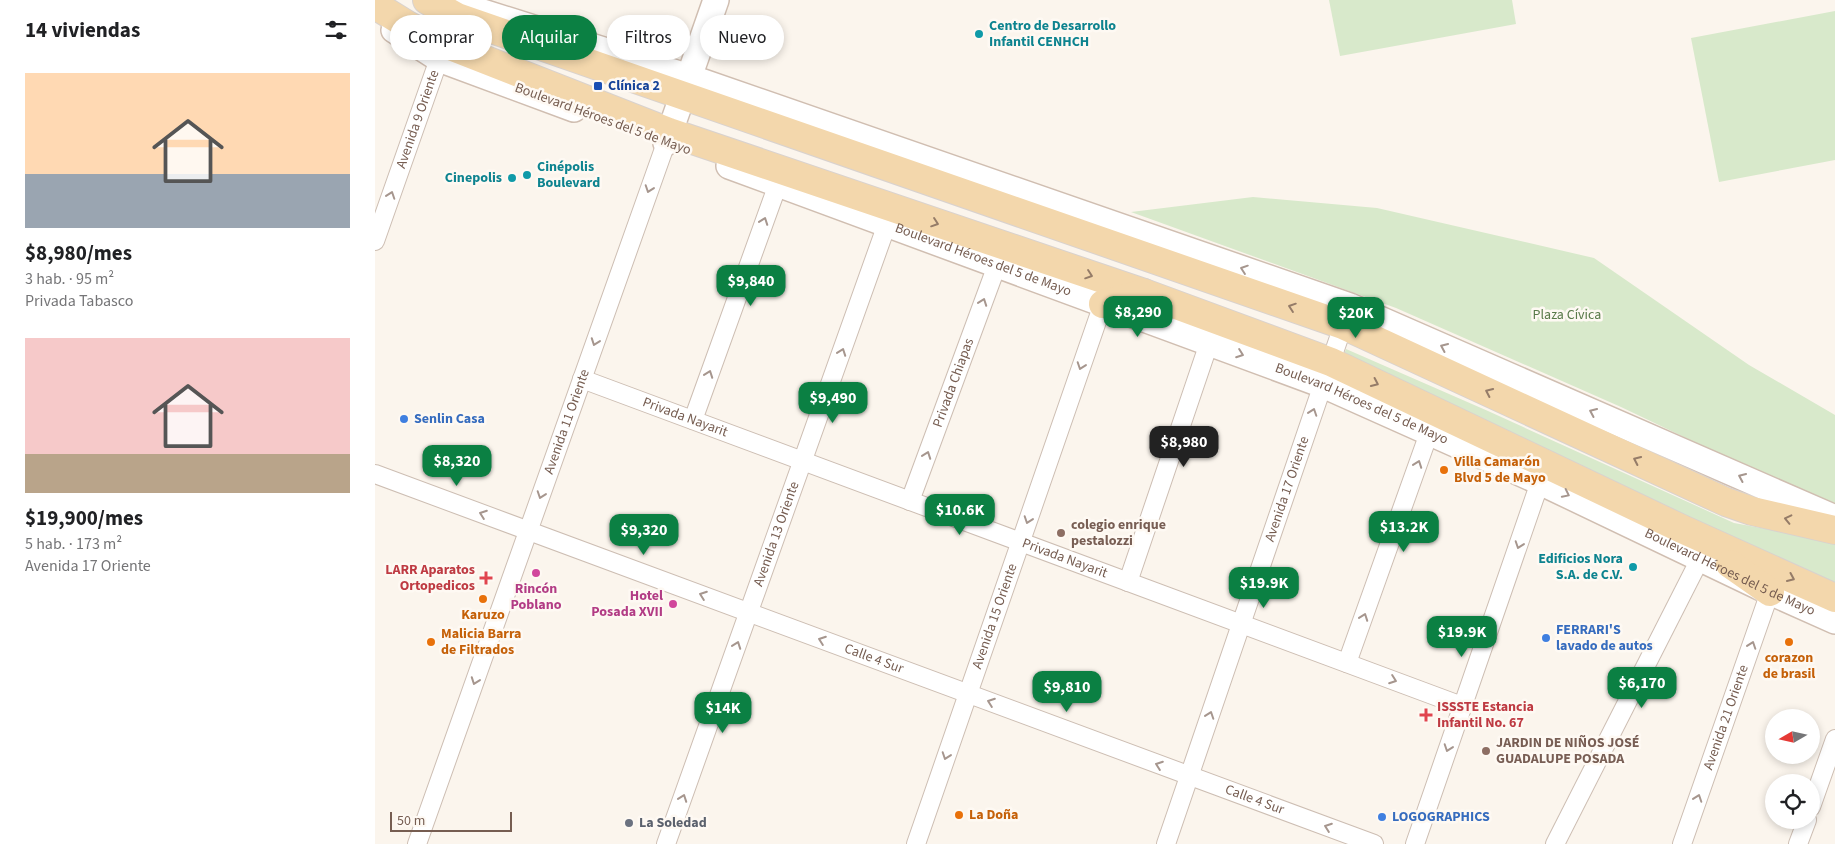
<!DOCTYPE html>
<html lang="es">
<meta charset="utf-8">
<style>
body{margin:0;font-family:"Source Sans 3",sans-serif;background:#f6f6f6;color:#202124;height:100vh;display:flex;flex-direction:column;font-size:19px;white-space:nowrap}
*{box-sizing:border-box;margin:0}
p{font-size:16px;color:#757577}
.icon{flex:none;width:28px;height:28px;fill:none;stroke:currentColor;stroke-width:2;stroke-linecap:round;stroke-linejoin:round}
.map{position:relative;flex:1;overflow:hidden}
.details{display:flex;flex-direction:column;background:#fff;width:375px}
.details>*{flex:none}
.guide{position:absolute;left:15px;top:15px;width:475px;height:45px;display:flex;gap:10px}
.needle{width:32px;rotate:261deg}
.buttons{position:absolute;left:1390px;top:709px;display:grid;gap:10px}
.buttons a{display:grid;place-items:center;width:55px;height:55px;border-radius:50%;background:#fff;box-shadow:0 2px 8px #0003;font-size:25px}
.scale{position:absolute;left:15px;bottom:12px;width:122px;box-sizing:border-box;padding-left:5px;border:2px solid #765d51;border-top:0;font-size:14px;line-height:18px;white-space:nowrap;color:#765d51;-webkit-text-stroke:4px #fef9f3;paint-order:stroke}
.price{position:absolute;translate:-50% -42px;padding:0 11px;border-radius:10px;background:#0b8043;color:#fff;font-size:16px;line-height:32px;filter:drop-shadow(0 1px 2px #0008)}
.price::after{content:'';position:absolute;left:50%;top:30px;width:15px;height:11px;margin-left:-8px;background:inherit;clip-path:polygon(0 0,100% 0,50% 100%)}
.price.active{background:#222;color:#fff}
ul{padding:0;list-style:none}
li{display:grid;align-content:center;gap:10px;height:265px;padding:0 25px}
li span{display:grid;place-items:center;height:155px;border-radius:0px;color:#555}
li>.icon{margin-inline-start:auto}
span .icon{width:90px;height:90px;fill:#fffc;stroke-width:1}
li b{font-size:21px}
h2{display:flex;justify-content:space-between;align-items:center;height:60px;padding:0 25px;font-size:21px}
.chip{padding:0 18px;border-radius:22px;background:#fff;box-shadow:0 2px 8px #0003;font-size:18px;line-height:45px}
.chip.active{background:#0b8043;color:#fff}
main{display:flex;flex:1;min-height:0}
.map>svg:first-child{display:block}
.green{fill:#d8e9cb}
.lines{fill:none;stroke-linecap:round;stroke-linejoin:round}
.street-casing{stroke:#cdbeb3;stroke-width:20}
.secondary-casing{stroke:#d0beb1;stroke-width:28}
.primary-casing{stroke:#d9d2ce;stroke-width:30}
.street{stroke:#fff;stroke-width:18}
.secondary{stroke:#fff;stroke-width:25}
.primary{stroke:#f3d7ac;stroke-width:28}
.oneway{stroke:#a6968e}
.oneway2{stroke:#957c68}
.culture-dot{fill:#0f9aa8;stroke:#fef9f3;stroke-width:2}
.transit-dot{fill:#1a4fb4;stroke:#fef9f3;stroke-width:2}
.shop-dot{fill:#3f7fe0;stroke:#fef9f3;stroke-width:2}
.food-dot{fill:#e8710a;stroke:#fef9f3;stroke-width:2}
.education-dot{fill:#8d6e63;stroke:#fef9f3;stroke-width:2}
.hotel-dot{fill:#d1479c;stroke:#fef9f3;stroke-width:2}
.health-dot{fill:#e0444e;stroke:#fef9f3;stroke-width:2}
.worship-dot{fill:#6b7280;stroke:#fef9f3;stroke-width:2}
.labels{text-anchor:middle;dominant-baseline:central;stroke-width:5;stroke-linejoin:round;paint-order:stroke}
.culture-label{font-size:14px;font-weight:bold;fill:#0d838f;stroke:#fef9f3;text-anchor:start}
.transit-label{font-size:14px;font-weight:bold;fill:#164399;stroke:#fef9f3;text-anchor:start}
.street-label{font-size:14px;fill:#765d51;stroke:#fef9f3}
.park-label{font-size:14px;fill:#597a49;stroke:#fef9f3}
.shop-label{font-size:14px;font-weight:bold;fill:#366cbe;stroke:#fef9f3;text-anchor:start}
.food-label{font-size:14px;font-weight:bold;fill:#c56008;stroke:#fef9f3;text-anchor:start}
.education-label{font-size:14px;font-weight:bold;fill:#785e54;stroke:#fef9f3;text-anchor:start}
.health-label{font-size:14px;font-weight:bold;fill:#be3a42;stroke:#fef9f3;text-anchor:end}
.hotel-label{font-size:14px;font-weight:bold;fill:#b23c85;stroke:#fef9f3}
.worship-label{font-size:14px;font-weight:bold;fill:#5b616d;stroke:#fef9f3;text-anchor:start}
</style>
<main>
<section class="details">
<h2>14 viviendas<svg class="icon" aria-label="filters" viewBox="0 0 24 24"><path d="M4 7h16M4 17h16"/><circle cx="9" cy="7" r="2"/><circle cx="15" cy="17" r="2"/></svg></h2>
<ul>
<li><span style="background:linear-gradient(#ffd9b3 65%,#9aa5b1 0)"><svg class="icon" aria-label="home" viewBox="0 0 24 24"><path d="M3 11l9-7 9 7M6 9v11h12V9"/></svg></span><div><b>$8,980/mes</b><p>3 hab. · 95 m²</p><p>Privada Tabasco</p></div></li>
<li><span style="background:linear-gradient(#f6c9c9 75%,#b9a48a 0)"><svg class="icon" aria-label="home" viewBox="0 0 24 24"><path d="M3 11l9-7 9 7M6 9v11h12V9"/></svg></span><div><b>$19,900/mes</b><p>5 hab. · 173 m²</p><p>Avenida 17 Oriente</p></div></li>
</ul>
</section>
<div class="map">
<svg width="1460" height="844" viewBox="0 0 1460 844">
<rect width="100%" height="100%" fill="#fbf5ed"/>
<!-- green -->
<g class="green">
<path d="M954,0H1137L1141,24L965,56Z"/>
<path d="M1460,11V160L1344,182L1316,38Z"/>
<path d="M878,197L1002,208L1219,258L1374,365L1460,415V508L1420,490L1246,407L1021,308L756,212Z"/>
<path d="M971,349L1113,411L1359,523L1440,538L1460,544V589L967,359Z"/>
</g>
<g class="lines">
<defs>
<g id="street">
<path id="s1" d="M0,241L64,59L86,7"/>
<path id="s2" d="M207,379L1087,706"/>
<path d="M318,420L403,184"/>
<path id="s3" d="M0,474L999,844"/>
<path id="s4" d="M535,501L622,265"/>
<path d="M753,582L834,343"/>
<path d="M972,663L1054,433"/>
<path d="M1436,807L1460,739"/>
<path id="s5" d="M42,844L291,143"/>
<path id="s6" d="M291,844L512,224"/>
<path id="s7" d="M541,844L728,304"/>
<path id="s8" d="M791,844L971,317"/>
<path d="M1040,844L1165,482"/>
<path d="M1180,844L1325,559"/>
<path id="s9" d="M1307,844L1395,592"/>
<path d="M1423,844L1432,820"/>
</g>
<g id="secondary">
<path d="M95,8L314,77L975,306L1460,518"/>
<path d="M19,30L64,59L199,109"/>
<path d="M291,143L341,0"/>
<path id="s10" d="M354,166L948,385L1165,482L1395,592L1460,621"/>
</g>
<g id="primary">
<path d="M52,0L82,17L968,325L1351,502L1377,511L1460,530"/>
<path d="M0,5L34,26L70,44L294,132L769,293L956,362L1307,529L1460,598"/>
<path d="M728,304L769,293"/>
<path d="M1355,564L1395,592"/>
</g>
</defs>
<!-- street casing -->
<use href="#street" class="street-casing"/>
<!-- secondary casing -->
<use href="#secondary" class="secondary-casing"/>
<!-- primary casing -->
<use href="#primary" class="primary-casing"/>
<!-- street -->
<use href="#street" class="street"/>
<!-- secondary -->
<use href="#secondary" class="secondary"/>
<!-- primary -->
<use href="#primary" class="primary"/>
</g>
<!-- one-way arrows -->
<defs><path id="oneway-chevron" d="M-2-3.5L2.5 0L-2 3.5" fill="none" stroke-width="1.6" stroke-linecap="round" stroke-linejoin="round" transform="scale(1.25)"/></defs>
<g class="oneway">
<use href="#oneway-chevron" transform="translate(274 189) rotate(109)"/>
<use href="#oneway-chevron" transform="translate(16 195) rotate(-71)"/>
<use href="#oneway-chevron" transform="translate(389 221) rotate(-70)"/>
<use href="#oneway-chevron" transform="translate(869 269) rotate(-161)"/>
<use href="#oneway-chevron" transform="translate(608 302) rotate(-70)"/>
<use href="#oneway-chevron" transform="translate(220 342) rotate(110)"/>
<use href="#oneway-chevron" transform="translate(1069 347) rotate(-156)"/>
<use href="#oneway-chevron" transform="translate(467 352) rotate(-70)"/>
<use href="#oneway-chevron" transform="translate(865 354) rotate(20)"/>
<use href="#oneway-chevron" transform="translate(706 366) rotate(109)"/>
<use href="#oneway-chevron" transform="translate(334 374) rotate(-70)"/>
<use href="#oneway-chevron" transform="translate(938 412) rotate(-71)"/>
<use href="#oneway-chevron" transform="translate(1218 412) rotate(-156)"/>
<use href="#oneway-chevron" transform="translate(552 455) rotate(-70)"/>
<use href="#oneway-chevron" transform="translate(1043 464) rotate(-70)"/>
<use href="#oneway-chevron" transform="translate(1367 477) rotate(-156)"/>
<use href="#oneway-chevron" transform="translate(1191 494) rotate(26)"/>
<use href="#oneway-chevron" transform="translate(166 495) rotate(109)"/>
<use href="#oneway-chevron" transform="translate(108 514) rotate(-160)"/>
<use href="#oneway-chevron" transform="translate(653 520) rotate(109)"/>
<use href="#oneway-chevron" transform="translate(1144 545) rotate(109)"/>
<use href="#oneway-chevron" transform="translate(328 595) rotate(-160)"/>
<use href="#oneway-chevron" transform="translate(989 617) rotate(-70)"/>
<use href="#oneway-chevron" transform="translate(447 640) rotate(-160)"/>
<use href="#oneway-chevron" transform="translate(362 645) rotate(-70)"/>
<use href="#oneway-chevron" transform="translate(1377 645) rotate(-71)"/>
<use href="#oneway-chevron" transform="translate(1018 680) rotate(20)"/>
<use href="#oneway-chevron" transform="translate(100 681) rotate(110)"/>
<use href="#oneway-chevron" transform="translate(616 702) rotate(-160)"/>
<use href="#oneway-chevron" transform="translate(835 715) rotate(-71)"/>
<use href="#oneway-chevron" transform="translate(1073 748) rotate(109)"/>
<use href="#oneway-chevron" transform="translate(571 756) rotate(109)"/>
<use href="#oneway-chevron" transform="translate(784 765) rotate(-160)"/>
<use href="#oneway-chevron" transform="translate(308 798) rotate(-70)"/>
<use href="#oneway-chevron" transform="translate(1323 798) rotate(-71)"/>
<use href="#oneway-chevron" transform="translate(953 827) rotate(-160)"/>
</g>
<g class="oneway2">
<use href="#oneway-chevron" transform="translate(560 223) rotate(19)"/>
<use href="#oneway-chevron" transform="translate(714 275) rotate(19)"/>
<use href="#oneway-chevron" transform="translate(917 307) rotate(-161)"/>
<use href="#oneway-chevron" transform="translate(1000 383) rotate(25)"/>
<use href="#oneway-chevron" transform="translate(1114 392) rotate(-155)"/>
<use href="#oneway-chevron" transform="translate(1262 460) rotate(-155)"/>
<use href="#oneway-chevron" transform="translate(1413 519) rotate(-167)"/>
<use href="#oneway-chevron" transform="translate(1416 578) rotate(24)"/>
</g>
<!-- markers -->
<g class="culture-dot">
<circle cx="604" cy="34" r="5"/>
<circle cx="152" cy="175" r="5"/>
<circle cx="137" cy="178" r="5"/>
<circle cx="1258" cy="567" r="5"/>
</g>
<rect class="transit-dot" x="218" y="81" width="10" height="10" rx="2.5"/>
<g class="shop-dot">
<circle cx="29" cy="419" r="5"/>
<circle cx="1171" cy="638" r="5"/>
<circle cx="1007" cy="817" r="5"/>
</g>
<g class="food-dot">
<circle cx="1069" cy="470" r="5"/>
<circle cx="108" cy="599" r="5"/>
<circle cx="56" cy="642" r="5"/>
<circle cx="1414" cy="642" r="5"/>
<circle cx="584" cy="815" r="5"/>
</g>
<g class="education-dot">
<circle cx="686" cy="533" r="5"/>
<circle cx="1111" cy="751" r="5"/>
</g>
<g class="hotel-dot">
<circle cx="161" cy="573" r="5"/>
<circle cx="298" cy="604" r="5"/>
</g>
<g class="health-dot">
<path d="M108.5 570.5h5v5h5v5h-5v5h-5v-5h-5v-5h5z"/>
<path d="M1048.5 707.5h5v5h5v5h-5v5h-5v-5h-5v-5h5z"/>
</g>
<circle class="worship-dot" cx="254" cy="823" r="5"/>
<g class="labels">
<!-- culture labels -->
<g class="culture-label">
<text x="614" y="26">Centro de Desarrollo<tspan x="614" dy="16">Infantil CENHCH</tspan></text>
<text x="162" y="167">Cinépolis<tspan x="162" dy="16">Boulevard</tspan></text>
<text x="127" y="178" text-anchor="end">Cinepolis</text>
<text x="1248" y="559" text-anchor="end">Edificios Nora<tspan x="1248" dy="16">S.A. de C.V.</tspan></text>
</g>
<!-- transit labels -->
<g class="transit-label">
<text x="233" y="86">Clínica 2</text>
</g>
<!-- street labels -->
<g class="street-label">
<text transform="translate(228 119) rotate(20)">Boulevard Héroes del 5 de Mayo</text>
<text stroke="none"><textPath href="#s1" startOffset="129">Avenida 9 Oriente</textPath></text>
<text stroke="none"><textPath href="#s10" startOffset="271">Boulevard Héroes del 5 de Mayo</textPath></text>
<text stroke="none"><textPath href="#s4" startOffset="126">Privada Chiapas</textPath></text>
<text stroke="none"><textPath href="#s10" startOffset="676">Boulevard Héroes del 5 de Mayo</textPath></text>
<text stroke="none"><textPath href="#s2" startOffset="110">Privada Nayarit</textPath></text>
<text stroke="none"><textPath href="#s5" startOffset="448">Avenida 11 Oriente</textPath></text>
<text stroke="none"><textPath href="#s8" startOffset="375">Avenida 17 Oriente</textPath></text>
<text stroke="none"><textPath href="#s6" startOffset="329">Avenida 13 Oriente</textPath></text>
<text stroke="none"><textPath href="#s2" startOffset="515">Privada Nayarit</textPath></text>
<text stroke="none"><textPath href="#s10" startOffset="1081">Boulevard Héroes del 5 de Mayo</textPath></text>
<text stroke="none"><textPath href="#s7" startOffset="241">Avenida 15 Oriente</textPath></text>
<text stroke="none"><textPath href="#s3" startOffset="532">Calle 4 Sur</textPath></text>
<text stroke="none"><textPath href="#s9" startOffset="134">Avenida 21 Oriente</textPath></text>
<text stroke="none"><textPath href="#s3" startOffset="938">Calle 4 Sur</textPath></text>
</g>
<!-- park labels -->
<g class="park-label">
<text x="1192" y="315">Plaza Cívica</text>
</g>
<!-- shop labels -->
<g class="shop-label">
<text x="39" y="419">Senlin Casa</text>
<text x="1181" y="630">FERRARI'S<tspan x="1181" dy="16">lavado de autos</tspan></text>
<text x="1017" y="817">LOGOGRAPHICS</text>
</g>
<!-- food labels -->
<g class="food-label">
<text x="1079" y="462">Villa Camarón<tspan x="1079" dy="16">Blvd 5 de Mayo</tspan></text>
<text x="108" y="615" text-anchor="middle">Karuzo</text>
<text x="66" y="634">Malicia Barra<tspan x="66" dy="16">de Filtrados</tspan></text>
<text x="1414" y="658" text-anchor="middle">corazon<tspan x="1414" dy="16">de brasil</tspan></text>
<text x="594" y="815">La Doña</text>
</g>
<!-- education labels -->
<g class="education-label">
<text x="696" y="525">colegio enrique<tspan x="696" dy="16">pestalozzi</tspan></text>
<text x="1121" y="743">JARDIN DE NIÑOS JOSÉ<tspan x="1121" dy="16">GUADALUPE POSADA</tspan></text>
</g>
<!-- health labels -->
<g class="health-label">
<text x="100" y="570">LARR Aparatos<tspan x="100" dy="16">Ortopedicos</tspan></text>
<text x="1062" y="707" text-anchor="start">ISSSTE Estancia<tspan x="1062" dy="16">Infantil No. 67</tspan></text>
</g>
<!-- hotel labels -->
<g class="hotel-label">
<text x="161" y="589">Rincón<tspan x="161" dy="16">Poblano</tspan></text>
<text x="288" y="596" text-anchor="end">Hotel<tspan x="288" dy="16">Posada XVII</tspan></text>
</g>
<!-- worship labels -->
<g class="worship-label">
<text x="264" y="823">La Soledad</text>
</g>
</g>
</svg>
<div class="buttons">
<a><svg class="needle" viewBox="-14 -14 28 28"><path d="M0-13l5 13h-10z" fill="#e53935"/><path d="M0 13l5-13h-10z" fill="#757577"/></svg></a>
<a><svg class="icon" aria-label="locate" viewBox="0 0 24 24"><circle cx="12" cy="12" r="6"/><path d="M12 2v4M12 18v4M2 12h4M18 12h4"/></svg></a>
</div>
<div class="scale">50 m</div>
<b class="price" style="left:376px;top:307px">$9,840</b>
<b class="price" style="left:763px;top:338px">$8,290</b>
<b class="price" style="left:981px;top:339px">$20K</b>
<b class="price" style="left:458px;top:424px">$9,490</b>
<b class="price active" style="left:809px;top:468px">$8,980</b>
<b class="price" style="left:82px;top:487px">$8,320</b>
<b class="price" style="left:585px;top:536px">$10.6K</b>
<b class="price" style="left:1029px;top:553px">$13.2K</b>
<b class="price" style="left:269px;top:556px">$9,320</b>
<b class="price" style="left:889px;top:609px">$19.9K</b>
<b class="price" style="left:1087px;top:658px">$19.9K</b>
<b class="price" style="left:1267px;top:709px">$6,170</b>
<b class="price" style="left:692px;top:713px">$9,810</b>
<b class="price" style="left:348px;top:734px">$14K</b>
<div class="guide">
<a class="chip">Comprar</a>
<a class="chip active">Alquilar</a>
<a class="chip">Filtros</a>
<a class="chip">Nuevo</a>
</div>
</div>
</main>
